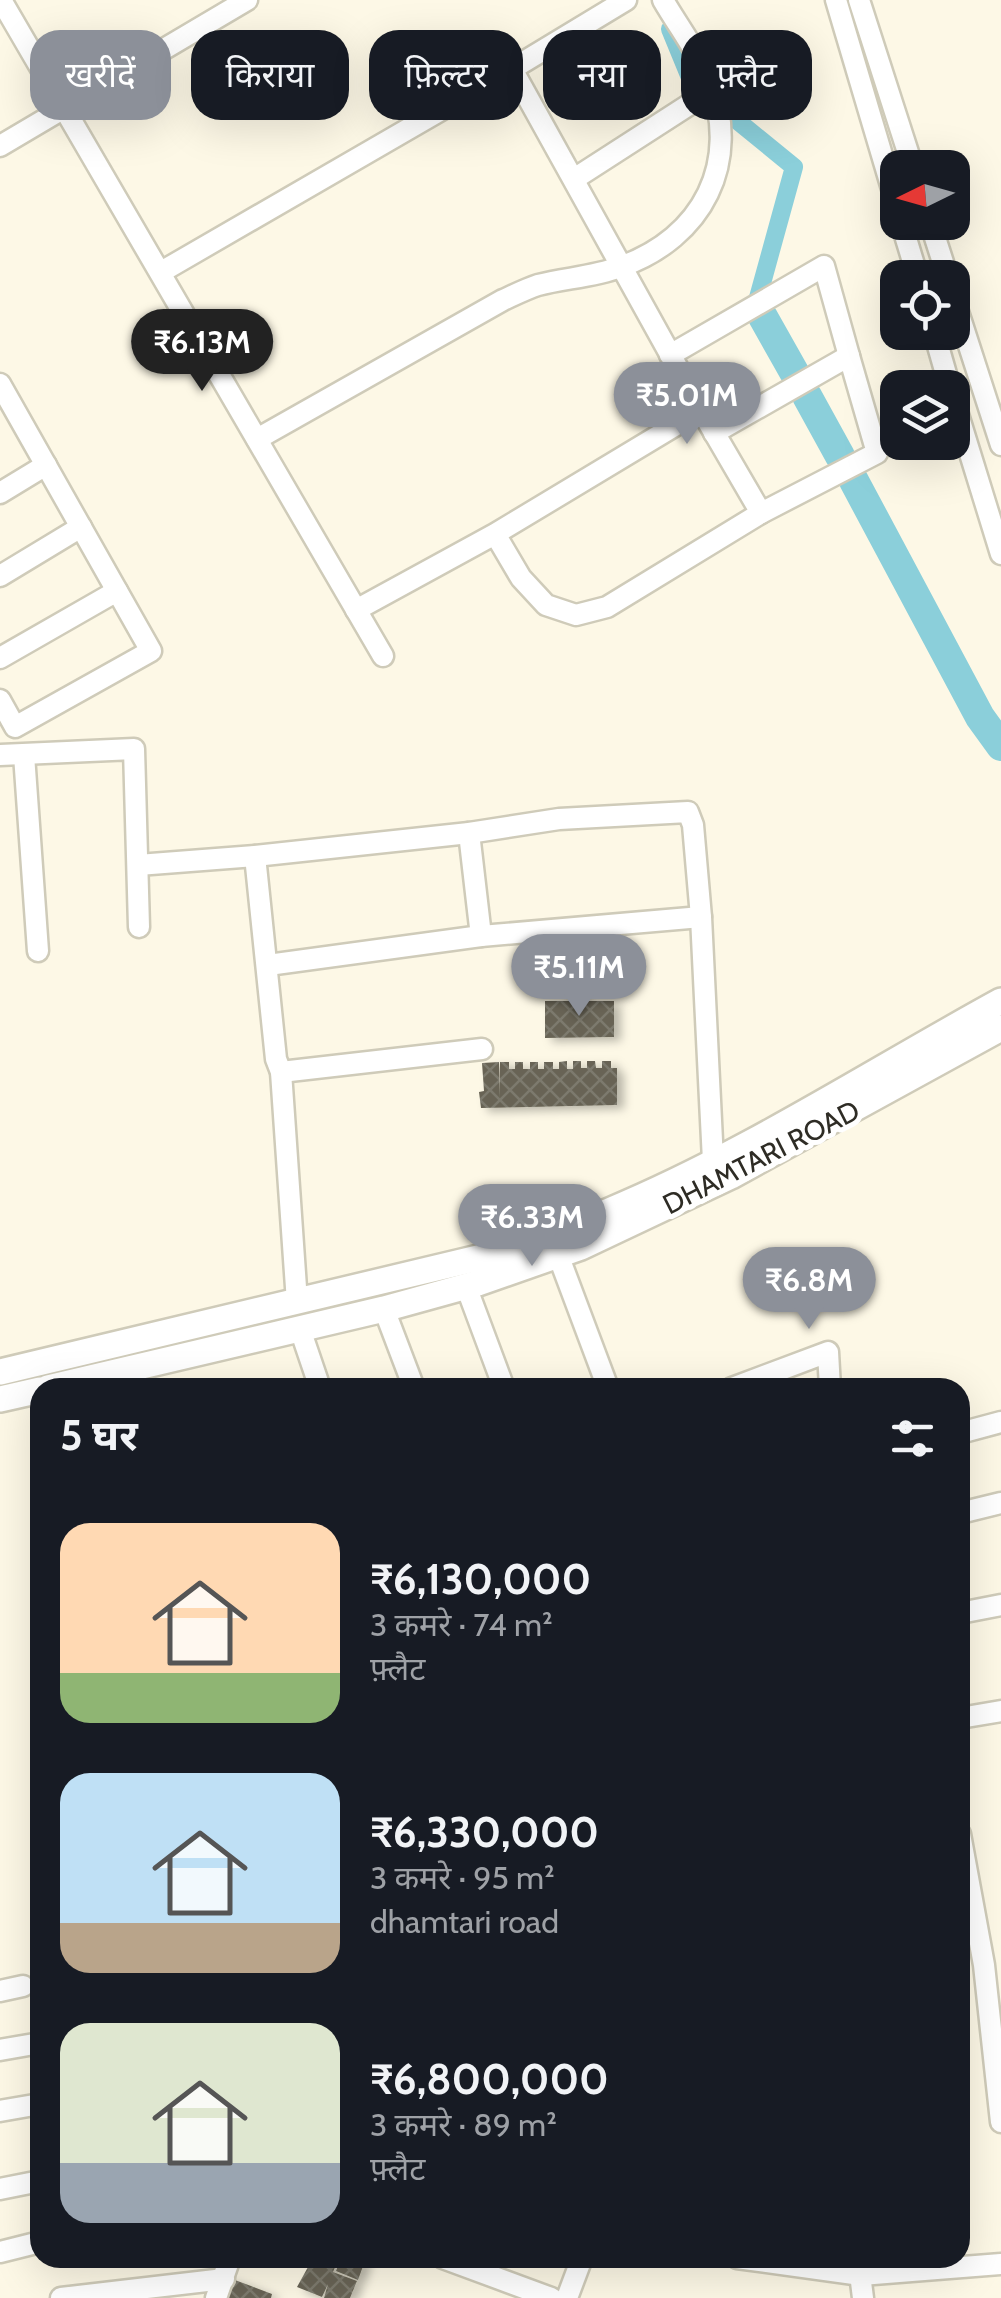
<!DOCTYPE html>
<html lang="hi">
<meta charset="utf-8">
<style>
body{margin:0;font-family:Cabin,"Noto Sans Devanagari",sans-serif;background:#20242c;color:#f1f3f6;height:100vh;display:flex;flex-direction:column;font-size:38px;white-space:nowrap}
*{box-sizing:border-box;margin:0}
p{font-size:32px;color:#9ea1a6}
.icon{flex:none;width:55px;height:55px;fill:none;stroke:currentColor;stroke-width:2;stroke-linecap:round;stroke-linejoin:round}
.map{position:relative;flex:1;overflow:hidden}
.panel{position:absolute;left:30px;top:1378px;width:940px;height:890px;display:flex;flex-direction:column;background:#171b24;border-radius:30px;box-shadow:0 10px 40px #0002}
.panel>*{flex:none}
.hud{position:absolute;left:30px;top:30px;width:942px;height:90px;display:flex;gap:20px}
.needle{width:65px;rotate:265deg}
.controls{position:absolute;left:880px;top:150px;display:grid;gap:20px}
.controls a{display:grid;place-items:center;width:90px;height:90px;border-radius:20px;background:#171b24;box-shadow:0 10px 40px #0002;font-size:50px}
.price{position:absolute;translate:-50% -85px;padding:0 22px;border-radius:35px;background:#8c9099;color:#fff;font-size:32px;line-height:65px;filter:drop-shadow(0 2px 5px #0008)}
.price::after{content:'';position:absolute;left:50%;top:60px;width:30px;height:22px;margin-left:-15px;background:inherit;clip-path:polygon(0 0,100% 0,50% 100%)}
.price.active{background:#222;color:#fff}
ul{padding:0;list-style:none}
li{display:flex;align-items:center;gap:30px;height:250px;padding:0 30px}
li span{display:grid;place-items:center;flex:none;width:280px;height:200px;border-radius:30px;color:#555}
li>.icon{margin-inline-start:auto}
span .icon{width:120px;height:120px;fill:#fffc;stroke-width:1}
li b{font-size:42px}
h2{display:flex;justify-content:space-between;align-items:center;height:120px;padding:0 30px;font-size:42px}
.tag{padding:0 35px;border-radius:30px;background:#171b24;box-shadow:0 10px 40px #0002;font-size:35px;line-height:90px}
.tag.active{background:#8c9099;color:#fff}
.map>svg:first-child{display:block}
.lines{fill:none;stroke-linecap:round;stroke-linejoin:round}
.canal{stroke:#8bcfda;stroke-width:18}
.river{stroke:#8bcfda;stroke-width:30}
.building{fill:url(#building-cross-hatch);filter:url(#shadow)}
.minor-casing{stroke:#cfcbb9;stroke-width:25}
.major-casing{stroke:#cfcbb9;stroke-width:30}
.minor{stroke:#fff;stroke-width:20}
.major{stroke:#fff;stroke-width:25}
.labels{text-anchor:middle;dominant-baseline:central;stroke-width:10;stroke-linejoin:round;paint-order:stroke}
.street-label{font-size:28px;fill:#2e2c25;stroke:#fff}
</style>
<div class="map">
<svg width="1001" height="2298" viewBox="0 0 1001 2298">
<defs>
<pattern id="building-cross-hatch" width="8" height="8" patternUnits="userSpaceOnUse" patternTransform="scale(2.5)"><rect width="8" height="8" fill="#676354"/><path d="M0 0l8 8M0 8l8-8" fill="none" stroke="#7d7a6e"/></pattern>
<filter id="shadow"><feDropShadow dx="7" dy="4" stdDeviation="5" flood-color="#0004"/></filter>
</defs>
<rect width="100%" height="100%" fill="#fdf8e6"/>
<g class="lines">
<!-- canal -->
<g class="canal">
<path d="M670,29L693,85L701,91"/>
<path d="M734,118L794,167L756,305"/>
</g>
<!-- river -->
<g class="river">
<path d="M763,317L794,372"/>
<path d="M807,396L840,456"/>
<path d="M854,481L980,717L1001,746"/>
</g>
</g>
<!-- building -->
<g class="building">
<path d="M545,1001H614V1037L545,1038Z"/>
<path d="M567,1061V1069H573V1061H581V1068H587V1061H595L596,1068H602V1061H611V1068H617V1105L481,1108L479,1092L484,1091L482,1063L499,1062L500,1098V1062H509V1069H515V1062H523V1069H530V1062H538V1069H544V1062H553V1069H559V1062Z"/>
<path d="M313,2258H339L333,2272L357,2281L350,2298H324L328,2284L322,2297L297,2287Z"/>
<path d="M341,2258H366L358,2280L336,2271Z"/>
<path d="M227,2277L272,2294L271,2298H219Z"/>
</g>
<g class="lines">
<defs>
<g id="minor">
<path d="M1,0L383,656"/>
<path d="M836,0L898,209"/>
<path d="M859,0L913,168"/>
<path d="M512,69L626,0"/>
<path d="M0,146L247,0"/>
<path d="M574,179L712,90"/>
<path d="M901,222L918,278"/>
<path d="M930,222L948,278"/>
<path d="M161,272L512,69L701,410"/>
<path d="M952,293L1001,445"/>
<path d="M934,332L950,388"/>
<path d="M670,355L824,266L849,356"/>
<path d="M0,384L151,651L15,727L0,700"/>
<path d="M952,395L1001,554"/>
<path d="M714,433L849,356L877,453L761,513"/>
<path d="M257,439L503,300C514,295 526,289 538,285C565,278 593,277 620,267C703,238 742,162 709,79C698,52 678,26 663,0"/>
<path d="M0,493L46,465"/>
<path d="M0,576L81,527"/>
<path d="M356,610L495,534L701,410L761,513L607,607L576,615L546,605L521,578L495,534"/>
<path d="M0,658L117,591"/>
<path d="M0,755L134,749L139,927"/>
<path d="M24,755L38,951"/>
<path d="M469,833L481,936"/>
<path d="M255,856L276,1059L281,1072L297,1302"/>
<path d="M138,865L255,856L469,833L559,819L688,812L693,825L701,917L713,1161"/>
<path d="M268,965L481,936L701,917"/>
<path d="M281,1072L482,1049"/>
<path d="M554,1244L608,1388"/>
<path d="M466,1286L504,1388"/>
<path d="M384,1309L414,1388"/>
<path d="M300,1329L320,1388"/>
<path d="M732,1388L828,1352L830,1388"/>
<path d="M960,1433L1001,1422"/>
<path d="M960,1513L1001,1503"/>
<path d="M960,1613L1001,1605"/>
<path d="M960,1718L1001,1711"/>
<path d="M960,1834L984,1965L1001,2122"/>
<path d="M0,1991L23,1986"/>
<path d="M0,2050L40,2043"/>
<path d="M0,2111L40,2104"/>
<path d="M0,2189L40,2181"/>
<path d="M0,2252L40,2242"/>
<path d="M443,2258L551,2298"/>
<path d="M737,2258L861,2275L1001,2264"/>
<path d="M858,2258L863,2298"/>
<path d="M61,2298L224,2279"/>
<path d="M216,2298L230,2258"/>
<path d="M567,2298L582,2258"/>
</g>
<g id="major">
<path d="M0,1372L478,1258C522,1243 566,1229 609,1211C746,1154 871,1072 1001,1001"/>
<path d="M48,1388L384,1309L478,1283L581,1247L731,1176L1001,1028"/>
<path d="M0,1399L40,1390"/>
</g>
</defs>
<!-- minor casing -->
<use href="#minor" class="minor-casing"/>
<!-- major casing -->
<use href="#major" class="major-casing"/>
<!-- minor -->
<use href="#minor" class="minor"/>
<!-- major -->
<use href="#major" class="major"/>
</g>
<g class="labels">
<!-- street labels -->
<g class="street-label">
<text transform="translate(761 1157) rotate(-27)">DHAMTARI ROAD</text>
</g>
</g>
</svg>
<div class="controls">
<a><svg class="needle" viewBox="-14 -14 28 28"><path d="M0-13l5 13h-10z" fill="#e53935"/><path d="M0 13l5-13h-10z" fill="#9ea1a6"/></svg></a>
<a><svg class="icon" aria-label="locate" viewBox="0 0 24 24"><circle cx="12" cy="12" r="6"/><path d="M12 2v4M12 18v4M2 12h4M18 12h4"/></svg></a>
<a><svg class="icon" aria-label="layers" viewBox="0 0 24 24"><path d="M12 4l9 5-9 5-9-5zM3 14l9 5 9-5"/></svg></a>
</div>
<b class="price active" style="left:202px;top:394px">₹6.13M</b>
<b class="price" style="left:687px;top:447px">₹5.01M</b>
<b class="price" style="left:579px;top:1019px">₹5.11M</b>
<b class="price" style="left:532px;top:1269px">₹6.33M</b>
<b class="price" style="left:809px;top:1332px">₹6.8M</b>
<div class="hud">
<a class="tag active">खरीदें</a>
<a class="tag">किराया</a>
<a class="tag">फ़िल्टर</a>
<a class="tag">नया</a>
<a class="tag">फ़्लैट</a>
</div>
<section class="panel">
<h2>5 घर<svg class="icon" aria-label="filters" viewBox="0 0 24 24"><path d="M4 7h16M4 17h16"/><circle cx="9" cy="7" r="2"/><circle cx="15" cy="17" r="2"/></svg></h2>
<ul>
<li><span style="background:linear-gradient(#ffd9b3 75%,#8fb573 0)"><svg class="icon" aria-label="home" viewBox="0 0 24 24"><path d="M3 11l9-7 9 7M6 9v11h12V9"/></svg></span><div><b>₹6,130,000</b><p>3 कमरे · 74 m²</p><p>फ़्लैट</p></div></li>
<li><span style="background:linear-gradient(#bfe0f5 75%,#b9a48a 0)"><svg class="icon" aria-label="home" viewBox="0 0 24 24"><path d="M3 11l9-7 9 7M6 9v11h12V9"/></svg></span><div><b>₹6,330,000</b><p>3 कमरे · 95 m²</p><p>dhamtari road</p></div></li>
<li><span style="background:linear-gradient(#dfe7d0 70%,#9aa5b1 0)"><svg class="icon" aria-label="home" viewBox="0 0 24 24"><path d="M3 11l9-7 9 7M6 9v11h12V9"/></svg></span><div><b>₹6,800,000</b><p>3 कमरे · 89 m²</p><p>फ़्लैट</p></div></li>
</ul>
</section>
</div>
